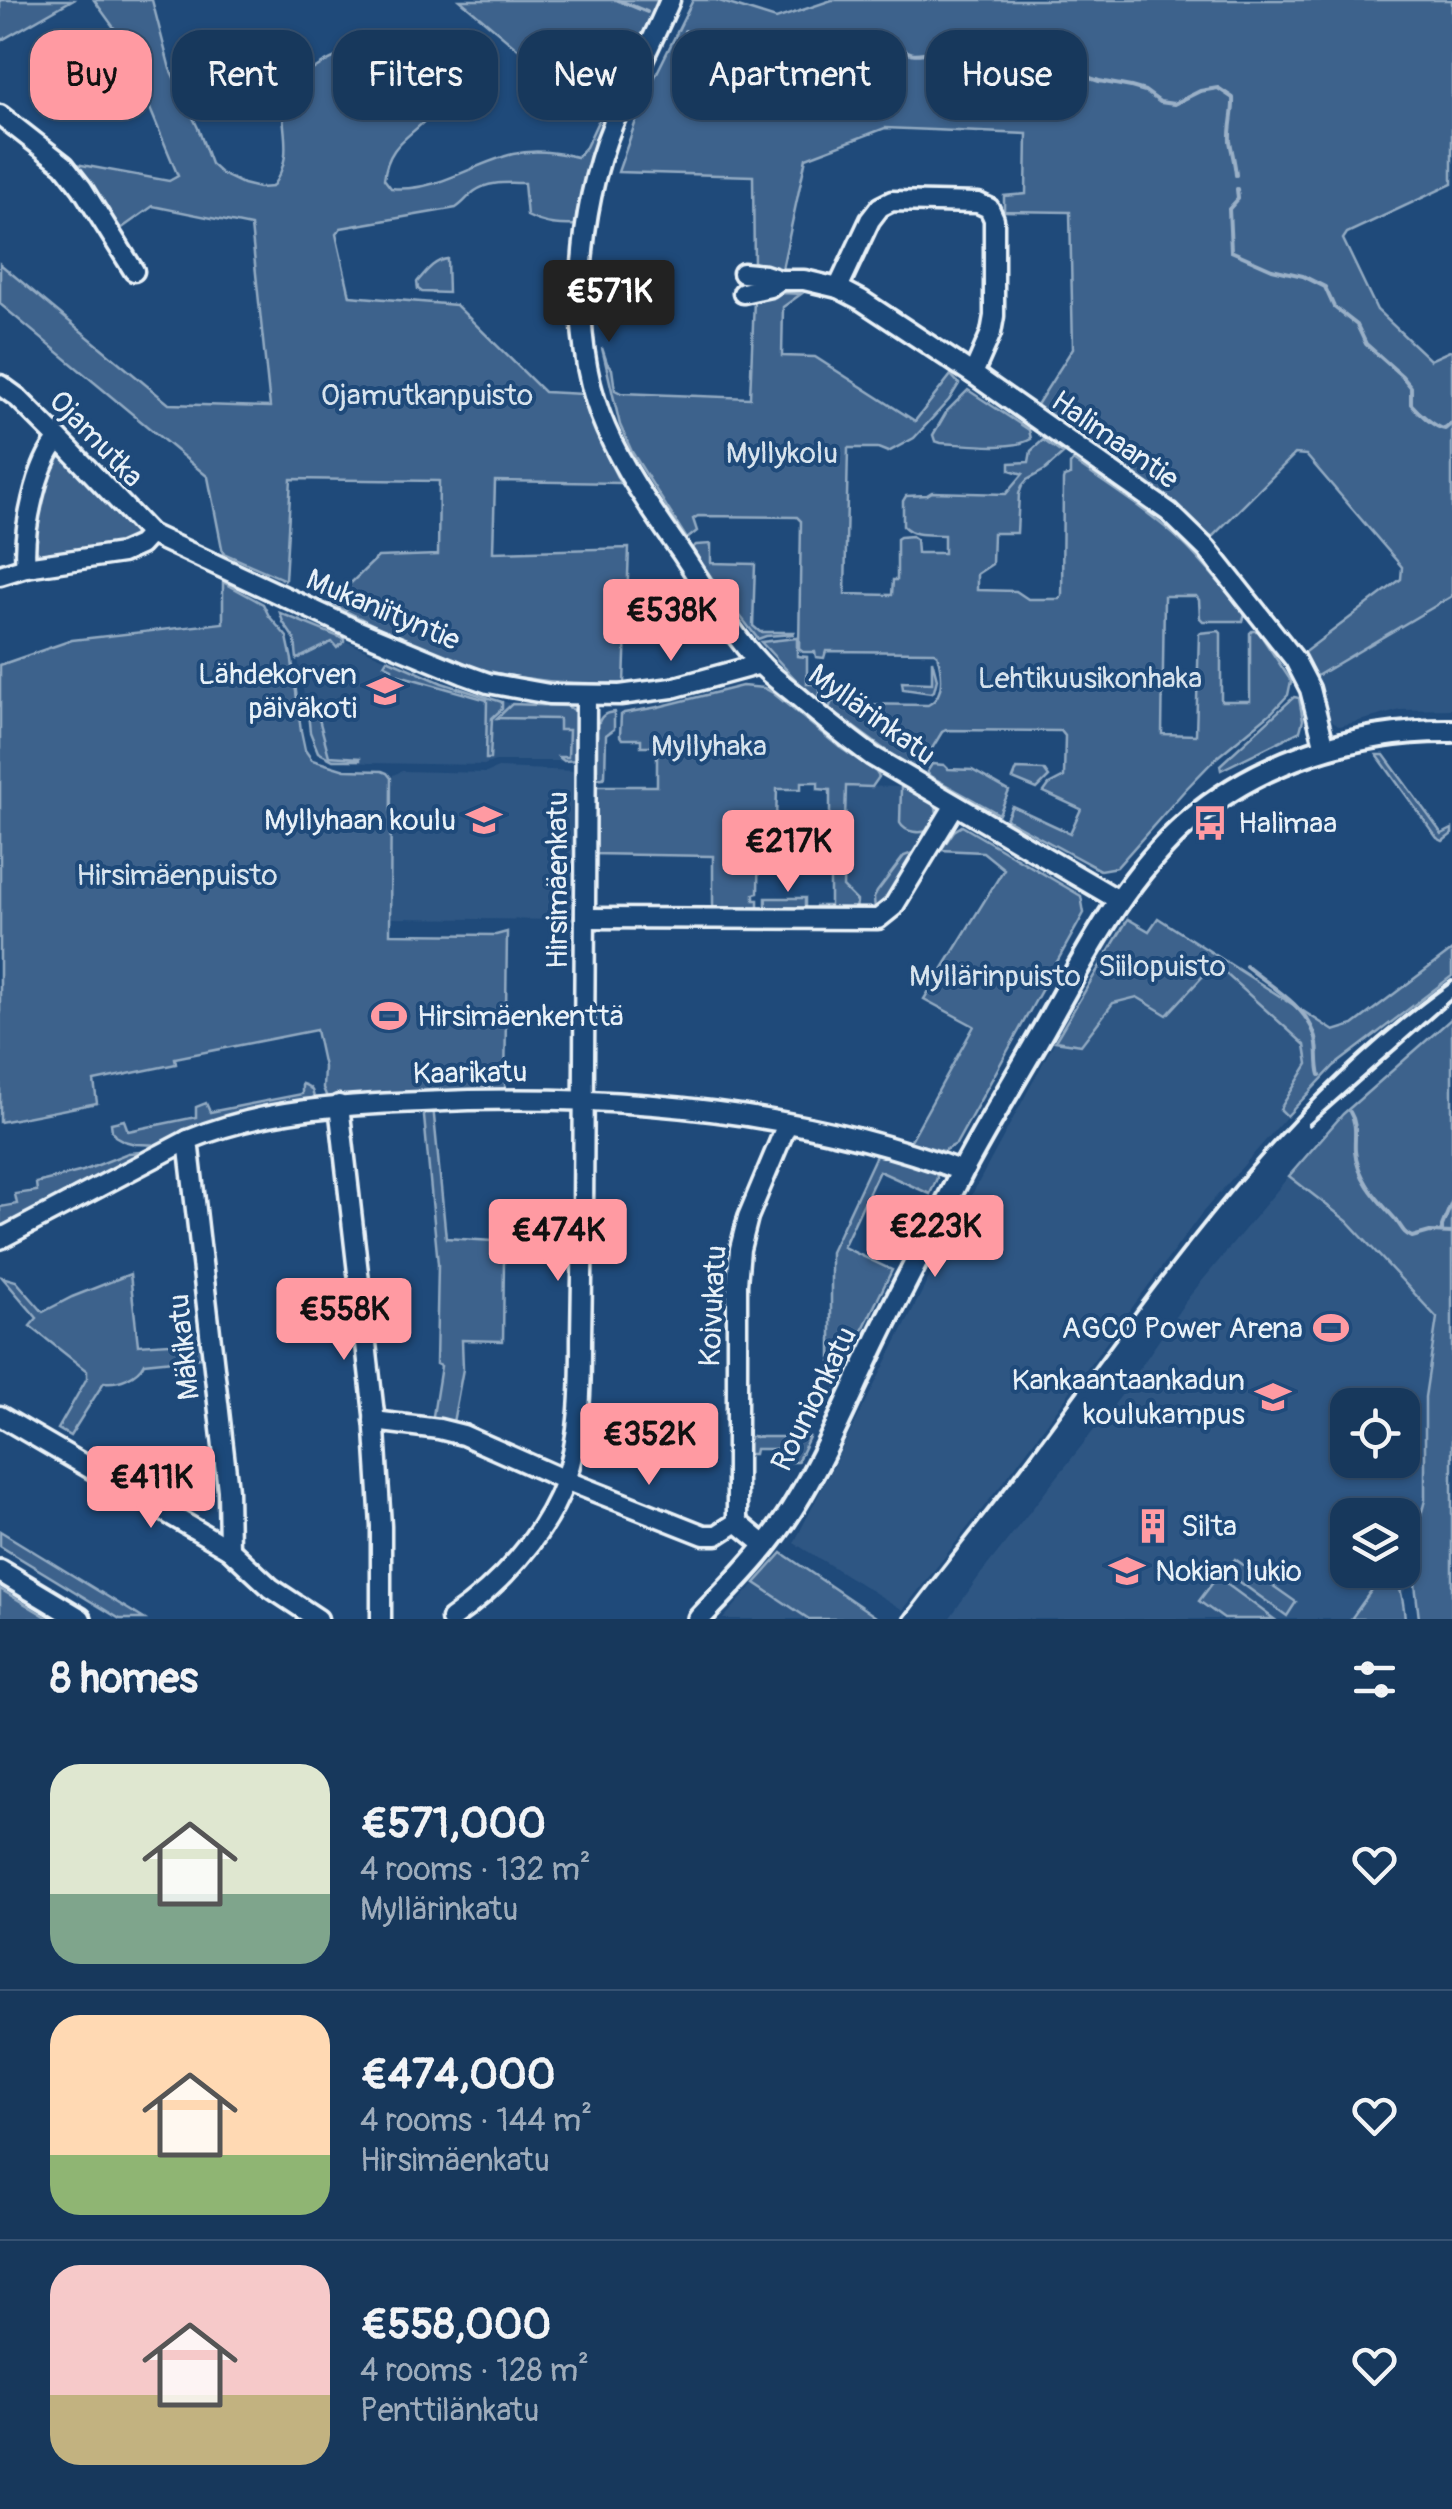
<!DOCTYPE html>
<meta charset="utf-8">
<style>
body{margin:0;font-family:Pangolin,sans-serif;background:#244365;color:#f1f3f6;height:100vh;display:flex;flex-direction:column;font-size:38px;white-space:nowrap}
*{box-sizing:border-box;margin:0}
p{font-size:32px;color:#9eacbb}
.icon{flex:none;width:55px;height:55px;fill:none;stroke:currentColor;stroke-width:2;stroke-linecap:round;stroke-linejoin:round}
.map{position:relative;height:1619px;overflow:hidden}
.panel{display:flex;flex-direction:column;background:#17385c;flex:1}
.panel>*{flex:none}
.guide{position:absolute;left:30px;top:30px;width:1392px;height:90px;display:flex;gap:20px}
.buttons{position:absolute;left:1330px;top:1388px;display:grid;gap:20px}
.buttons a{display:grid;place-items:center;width:90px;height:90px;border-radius:20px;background:#17385c;box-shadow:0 2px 8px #0004,0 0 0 2px #365272;font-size:50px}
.price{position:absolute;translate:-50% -85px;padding:0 22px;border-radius:10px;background:#ff9aa2;color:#111;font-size:32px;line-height:65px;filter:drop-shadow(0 2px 5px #0008)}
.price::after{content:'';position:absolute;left:50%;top:60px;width:30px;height:22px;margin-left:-15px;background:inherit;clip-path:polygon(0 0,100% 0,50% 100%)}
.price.on{background:#222;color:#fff}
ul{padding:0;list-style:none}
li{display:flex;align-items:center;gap:30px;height:250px;padding:0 50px}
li+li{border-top:2px solid #365272}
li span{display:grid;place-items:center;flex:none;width:280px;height:200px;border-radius:30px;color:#555}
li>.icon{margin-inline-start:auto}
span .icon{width:120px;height:120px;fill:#fffc;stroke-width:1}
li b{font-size:42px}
h2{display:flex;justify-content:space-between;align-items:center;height:120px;padding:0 50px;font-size:42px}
.tag{padding:0 35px;border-radius:30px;background:#17385c;box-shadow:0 2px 8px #0004,0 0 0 2px #365272;font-size:35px;line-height:90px}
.tag.on{background:#ff9aa2;color:#111}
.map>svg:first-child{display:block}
.built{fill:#2e5683;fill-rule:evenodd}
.green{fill:#3c628c;stroke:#92aac2;stroke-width:2.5}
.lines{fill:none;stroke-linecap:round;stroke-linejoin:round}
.stream{stroke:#9ab0c7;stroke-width:4}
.minor-casing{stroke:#e8f1f8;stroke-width:25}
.major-casing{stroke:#e8f1f8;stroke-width:28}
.minor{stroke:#1f4a7a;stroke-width:18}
.major{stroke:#1f4a7a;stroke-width:20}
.rail{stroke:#e8f1f8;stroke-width:4}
.labels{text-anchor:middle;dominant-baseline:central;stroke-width:8;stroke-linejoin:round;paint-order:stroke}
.park-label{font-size:30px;fill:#d7e3ed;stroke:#1f4a7a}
.street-label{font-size:30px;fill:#e8f1f8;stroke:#1f4a7a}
.poi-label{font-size:30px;fill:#e8f1f8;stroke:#1f4a7a;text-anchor:end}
</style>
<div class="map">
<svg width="1452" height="1619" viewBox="0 0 1452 1619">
<rect width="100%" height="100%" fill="#1f4a7a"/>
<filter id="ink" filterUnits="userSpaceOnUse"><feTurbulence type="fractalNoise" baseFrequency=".01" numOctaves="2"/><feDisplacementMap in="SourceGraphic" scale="20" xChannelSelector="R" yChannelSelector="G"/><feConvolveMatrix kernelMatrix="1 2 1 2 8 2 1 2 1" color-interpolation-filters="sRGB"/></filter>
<g filter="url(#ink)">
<!-- built -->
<g class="built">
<path d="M1452,596V709L1401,710L1340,726L1331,720L1315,677Z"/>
<path d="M280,613L442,683L512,704L571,708L576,711V761H495L484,765L369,763L333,760L324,756L314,744L310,732L295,640L283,622Z"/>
<path d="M498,768L577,771L575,917L571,920L390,918L393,775L402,771L486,773Z"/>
<path d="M846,786L905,787L935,805L938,811V816L916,853L875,910L856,911L850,893L843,887Z"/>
<path d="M1225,973L1305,1045L1308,1064L1280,1109L1287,1116L1201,1214L1008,1476L903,1610L794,1543L962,1213L1055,1041L1081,1044L1113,1003L1137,997L1167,1015L1205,974Z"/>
<path d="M1289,1176L1347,1221L1437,1318L1425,1397V1500L1414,1541V1575L1402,1595L1405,1619H949L980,1575L1120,1397L1188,1298ZM1348,1405H1402V1460H1348ZM1348,1515H1402V1570H1348Z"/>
<path d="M755,1583L809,1619H723Z"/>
</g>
<!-- green -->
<g class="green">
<path d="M0,0H72L0,41Z"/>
<path d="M94,0H152L170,69L198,128L211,164L222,174L243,184L259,188L272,187C296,154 280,132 283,95C304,75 322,60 350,52C369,94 403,75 435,92L438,103C420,136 389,136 384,179L391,188C435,193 472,164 513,154C535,149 555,152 577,157L586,147L599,119L589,104L556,81L460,0H659L605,123L579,225C560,226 545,225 527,216L524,183C507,183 489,181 475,191C468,196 464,203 456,208L341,228L336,234L350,296L456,305L544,392L583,394L602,446L620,483L495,481L493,552L629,548L624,683C569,685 516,681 464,664C417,649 373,624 330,603L378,557L438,555L439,481L291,479L285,580L223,553L208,477L0,304V264L169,404L270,407L251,226L153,206L122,228H119L76,164L169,181L178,176L120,36Z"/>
<path d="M693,0H716L776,19L832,0H1452V184L1347,233L1343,239L1377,310L1430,360L1452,350V596L1315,677L1302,654L1401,579L1402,567L1306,455L1295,454L1209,540L1154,490L1035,408L1073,348L1070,212L1004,211V196L1026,194L1027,134L885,128L806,158L782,269L754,266L753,176L618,172L643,101Z"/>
<path d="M447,259L448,293L422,292L418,289L417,282C426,272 433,261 447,259Z"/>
<path d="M783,293L801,294L783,307L782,356L815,357L915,421L951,375L959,384L949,400L914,438L888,452L878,448H848L845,594L892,595L893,580H897V539L900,537L912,536L916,539L917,553H944V535C929,534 914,537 903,526V501L906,496L927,495L932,492L1006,494L1023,474L1010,470V463L1029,462L1031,451L1043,440L1063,454L1045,470L1027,480L1022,486L1019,494L1017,533H993L992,564L977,574V590L1016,591L1028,599H1059L1062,596L1063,480L1064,477L1070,475V465L1073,461C1110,487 1149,511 1182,542C1205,564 1225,590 1245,614L1243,621H1203L1200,618L1199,600L1196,596H1164L1162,734L1196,735L1199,633L1219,631L1221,633V701H1250V633L1252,631H1258L1291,681L1288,695L1272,712L1216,758L1185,790L1117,867L1100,870L1006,819L1012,806L1070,833L1081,809L1044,792L1049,785L1064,777L1065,736L1061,731L946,730L942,732L919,770L892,755L829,709L832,701L847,704L928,705C946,696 942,672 937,654L934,652L826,651L824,658L816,657L815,652H803L799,649L801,521L797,517L698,516L693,519L697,531L687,539L632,452L620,425L602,348L607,363L612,369L615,390L621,393L750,398L754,300L764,294Z"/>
<path d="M968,390L1029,430L1031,439C1012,451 965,444 941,443L935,441L933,435L947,411Z"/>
<path d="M57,457H65L136,531L130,541L121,545L43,556L30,547L38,498L52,459Z"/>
<path d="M711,544V563L755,564L753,626L760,632H794L793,634L766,636L758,639L717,586L692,548L696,545Z"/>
<path d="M223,582L263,604L269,616L287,637L292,660L301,731L305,750L312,760L345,770L382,771L387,773L391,778L390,934L496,935L507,932L505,1091L328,1100L323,1088L324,1067L316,1030L175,1058L176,1064L94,1081L97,1103L0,1122V665L72,640L223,623Z"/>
<path d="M280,613L344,639V642L337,648L332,642L297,659L295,640L283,622Z"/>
<path d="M797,638V656L807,657V684H821L819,700L799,683L761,642Z"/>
<path d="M387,659L442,683L502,702V709L492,718L490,759H486L487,700L392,673V668L384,664Z"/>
<path d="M932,660L937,679L934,691L931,693L903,689L902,682L932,683Z"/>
<path d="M742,686L764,688L773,693L839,747L876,772L879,777L872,787L846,786L843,887L857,901L856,911L815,910L816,906H830V790L818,789V782H801V789H777L776,820H759L758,893L754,894V900H758V910L713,909V856L591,854L592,786H657V746H641V739H622L620,736L621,715L624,713L658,707Z"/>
<path d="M1294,697L1299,698L1303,720L1300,731L1221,770L1220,765Z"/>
<path d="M512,704L566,706L576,711L578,760L564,761L559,757H568L569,730H559V719L497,718Z"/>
<path d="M312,710L319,719L329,756L360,758V760H333L318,752L310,732L308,713Z"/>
<path d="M614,712V729L606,735L605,776L603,778L592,779L593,724L599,722C602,714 607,713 614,712Z"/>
<path d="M1377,755H1384L1442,834L1452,829V834L1443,841L1437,838Z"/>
<path d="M932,764L944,765L948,769L972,770L1009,791L999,814L930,776L927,772Z"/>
<path d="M1017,769L1044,770L1049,777L1037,789L1013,779Z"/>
<path d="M905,787L935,805L938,816L931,830C921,834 905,833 900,823L901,788Z"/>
<path d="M962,826L1081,896L1084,913L956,1144L943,1151L910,1142L974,1026L924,999L1004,869L983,852L941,850L954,831Z"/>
<path d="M915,852L886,902L882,907L875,910L874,898L877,892L904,856Z"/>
<rect x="766" y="898" width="39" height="13"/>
<path d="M1158,918L1334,1031L1353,1025L1452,950V976L1334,1066L1287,1116L1280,1109L1308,1064L1305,1045L1225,973L1205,974L1167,1015L1137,997L1113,1003L1081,1045L1055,1041L1128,919L1149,931Z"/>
<path d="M1452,1018V1619H1419L1414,1575V1541L1425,1500V1397L1437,1318L1347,1221L1289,1176L1343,1114Z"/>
<path d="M302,1084C313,1087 314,1093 314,1103L163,1145L135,1144L124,1141L115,1136L112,1131L111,1123L124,1120L128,1131L196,1117V1107L206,1103L210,1112L302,1094Z"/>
<path d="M423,1106H433L446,1238L575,1246V1262L504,1258L503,1341L462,1340L463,1369L452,1428L432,1422L441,1366L436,1364L438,1264Z"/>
<path d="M878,1151L936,1172L937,1178L930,1194L879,1171L843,1247L892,1270L831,1394V1252Z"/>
<path d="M140,1152L142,1156L0,1231V1207L17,1204L15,1194L37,1191L36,1183L83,1171L128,1153Z"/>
<path d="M130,1274L138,1345L202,1341L203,1357L144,1363C138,1376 118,1384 104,1382L70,1436L58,1429L87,1378V1371L30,1326L37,1318L2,1277L16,1281L43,1312L72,1297Z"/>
<path d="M741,1437H809L797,1462H791V1449H755L754,1454H741Z"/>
<path d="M0,1531L136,1614L144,1619H120L0,1546Z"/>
<path d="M782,1553L879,1619H809L755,1583Z"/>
<path d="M1235,1559L1296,1602L1287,1616L1226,1572Z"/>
<path d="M1386,1570C1402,1582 1403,1600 1405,1619H1351Z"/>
<path d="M1217,1577L1274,1619H1224L1199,1601Z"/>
<path d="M0,1589L50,1619H0Z"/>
</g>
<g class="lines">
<!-- stream -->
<g class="stream">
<path d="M618,0L647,12"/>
<path d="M685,31L725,57L790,79C803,70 813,78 823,72C828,69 830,62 834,58C844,49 853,52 866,51L877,39H890C912,59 915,55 942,49L955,57L957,80L965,100L984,97L1015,56L1026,55L1049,72H1072L1099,81L1131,87L1145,91L1160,102L1174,104L1200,91L1218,88L1233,98C1234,112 1229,127 1230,141C1232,153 1235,163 1236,175"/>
<path d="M1237,189L1238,199L1229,209L1231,251L1272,269L1303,276L1325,287L1334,307L1357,325L1366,344L1402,376L1411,387V404C1418,412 1435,428 1445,429L1452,423"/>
<path d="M1246,966C1269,985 1305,1005 1315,1035C1320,1048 1316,1062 1320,1075"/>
<path d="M1350,1112C1358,1125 1354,1137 1355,1151C1357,1179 1379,1201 1396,1220C1402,1228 1403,1233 1412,1237L1430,1232L1452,1233"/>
<path d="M1442,1231V1226L1452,1202"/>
</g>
<defs>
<g id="minor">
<path d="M670,0C652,42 631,83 613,124C577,211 567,342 606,429C625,473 654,513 681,552C706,589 729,631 760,664C770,675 783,684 795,694C820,716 845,736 872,756L1120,901"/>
<path d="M0,115L64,165L82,188L134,271"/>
<path d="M743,273L765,275L780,280H804L838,288L861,300L973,374L1169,512L1207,549L1295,660L1310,689L1325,748"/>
<path d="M838,288L870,220L880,207L892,201L978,203L989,208L994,219V316L991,333L973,374"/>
<path d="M743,293L770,287L780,280"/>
<path d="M0,385L18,398L69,449L150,534L354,629L463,674L488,683L549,694L620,695L672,688L760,664"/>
<path d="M26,567C22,534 36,463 59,439"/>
<path d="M0,575L26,567L122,553L140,545L150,534"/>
<path d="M585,918L878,919L893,907L955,805"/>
<path d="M339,1105L374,1414L381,1526V1619"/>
<path d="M188,1140L228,1490L229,1549"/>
<path d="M0,1239L188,1140C263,1109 341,1105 421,1102C602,1093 791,1107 962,1171"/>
<path d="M0,1416L229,1549L271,1588L318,1619"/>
<path d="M374,1421L439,1429L463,1435L565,1480L704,1535H717L737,1522"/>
<path d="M766,1546L737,1522V1284L740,1249L748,1217L787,1124"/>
<path d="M451,1619C499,1586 545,1536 565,1481C581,1436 581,1385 581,1339C582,1298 582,1258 583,1218C585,1044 585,870 586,696"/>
</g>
<g id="major">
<path d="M0,1571L80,1619"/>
<path d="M699,1619C732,1584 766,1551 792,1509C830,1449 857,1377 890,1313C914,1266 938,1219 962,1172C988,1123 1018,1075 1045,1027C1085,956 1124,878 1187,823C1259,760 1357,730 1452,731"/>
</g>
</defs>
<!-- minor casing -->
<use href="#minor" class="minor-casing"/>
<!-- major casing -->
<use href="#major" class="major-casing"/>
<!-- minor -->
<use href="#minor" class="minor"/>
<!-- major -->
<use href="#major" class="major"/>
<!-- rail -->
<g class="rail">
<path d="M1309,1125L1452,999"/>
<path d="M903,1619C950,1556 1001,1496 1047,1432C1168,1268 1283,1101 1452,981"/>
</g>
</g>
</g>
<!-- icons -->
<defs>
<symbol id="school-bare" viewBox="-9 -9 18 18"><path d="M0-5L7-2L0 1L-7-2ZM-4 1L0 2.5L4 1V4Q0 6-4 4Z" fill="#ff9aa2" stroke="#1f4a7a" stroke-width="2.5" paint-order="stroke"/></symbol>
<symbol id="bus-bare" viewBox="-9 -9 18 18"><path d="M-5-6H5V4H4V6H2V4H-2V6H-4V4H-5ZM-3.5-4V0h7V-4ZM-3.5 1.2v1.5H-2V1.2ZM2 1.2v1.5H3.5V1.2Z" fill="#ff9aa2" stroke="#1f4a7a" stroke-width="2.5" paint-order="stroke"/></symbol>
<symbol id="stadium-bare" viewBox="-9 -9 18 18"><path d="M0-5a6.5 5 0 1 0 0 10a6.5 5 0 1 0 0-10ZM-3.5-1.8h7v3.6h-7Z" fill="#ff9aa2" stroke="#1f4a7a" stroke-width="2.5" paint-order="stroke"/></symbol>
<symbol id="building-bare" viewBox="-9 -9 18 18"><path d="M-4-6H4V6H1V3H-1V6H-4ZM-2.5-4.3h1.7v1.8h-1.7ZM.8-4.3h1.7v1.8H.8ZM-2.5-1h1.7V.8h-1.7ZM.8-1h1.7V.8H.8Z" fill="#ff9aa2" stroke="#1f4a7a" stroke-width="2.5" paint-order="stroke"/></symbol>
</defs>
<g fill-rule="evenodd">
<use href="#school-bare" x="360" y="666" width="50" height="50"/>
<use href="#school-bare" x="459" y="795" width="50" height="50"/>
<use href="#bus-bare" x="1185" y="798" width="50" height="50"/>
<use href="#stadium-bare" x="364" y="991" width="50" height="50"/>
<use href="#stadium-bare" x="1306" y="1303" width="50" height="50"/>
<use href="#school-bare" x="1248" y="1372" width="50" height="50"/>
<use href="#building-bare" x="1128" y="1501" width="50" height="50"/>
<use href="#school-bare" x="1102" y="1546" width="50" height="50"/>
</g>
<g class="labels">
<!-- park labels -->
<g class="park-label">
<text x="427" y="395">Ojamutkanpuisto</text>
<text x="782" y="453">Myllykolu</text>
<text x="1090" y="678">Lehtikuusikonhaka</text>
<text x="709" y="746">Myllyhaka</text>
<text x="177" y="875">Hirsimäenpuisto</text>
<text x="1162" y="966">Siilopuisto</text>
<text x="995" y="976">Myllärinpuisto</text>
</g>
<!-- street labels -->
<g class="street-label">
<text transform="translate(96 439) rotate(46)">Ojamutka</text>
<text transform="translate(1115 440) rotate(35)">Halimaantie</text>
<text transform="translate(383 610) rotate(23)">Mukaniityntie</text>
<text transform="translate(872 715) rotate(36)">Myllärinkatu</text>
<text transform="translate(557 880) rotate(-90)">Hirsimäenkatu</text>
<text transform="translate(470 1073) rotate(-1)">Kaarikatu</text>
<text transform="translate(713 1306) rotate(-87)">Koivukatu</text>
<text transform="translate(184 1347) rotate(-96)">Mäkikatu</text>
<text transform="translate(814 1399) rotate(-64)">Rounionkatu</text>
</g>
<!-- poi labels -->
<g class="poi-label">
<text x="357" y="674">Lähdekorven<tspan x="357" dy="34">päiväkoti</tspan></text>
<text x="456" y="820">Myllyhaan koulu</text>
<text x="1238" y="823" text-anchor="start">Halimaa</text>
<text x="417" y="1016" text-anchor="start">Hirsimäenkenttä</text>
<text x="1303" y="1328">AGCO Power Arena</text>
<text x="1245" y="1380">Kankaantaankadun<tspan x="1245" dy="34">koulukampus</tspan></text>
<text x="1181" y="1526" text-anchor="start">Silta</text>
<text x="1155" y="1571" text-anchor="start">Nokian lukio</text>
</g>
</g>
</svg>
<div class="buttons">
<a><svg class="icon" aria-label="locate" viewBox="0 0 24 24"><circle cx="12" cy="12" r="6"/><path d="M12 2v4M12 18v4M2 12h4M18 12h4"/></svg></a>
<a><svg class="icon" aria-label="layers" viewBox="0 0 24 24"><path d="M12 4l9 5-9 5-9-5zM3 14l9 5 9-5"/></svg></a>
</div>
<b class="price on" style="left:609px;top:345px">€571K</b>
<b class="price" style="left:671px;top:664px">€538K</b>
<b class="price" style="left:788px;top:895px">€217K</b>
<b class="price" style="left:935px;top:1280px">€223K</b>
<b class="price" style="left:558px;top:1284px">€474K</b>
<b class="price" style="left:344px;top:1363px">€558K</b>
<b class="price" style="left:649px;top:1488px">€352K</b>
<b class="price" style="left:151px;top:1531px">€411K</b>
<div class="guide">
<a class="tag on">Buy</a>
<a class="tag">Rent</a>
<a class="tag">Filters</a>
<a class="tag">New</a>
<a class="tag">Apartment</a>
<a class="tag">House</a>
</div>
</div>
<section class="panel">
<h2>8 homes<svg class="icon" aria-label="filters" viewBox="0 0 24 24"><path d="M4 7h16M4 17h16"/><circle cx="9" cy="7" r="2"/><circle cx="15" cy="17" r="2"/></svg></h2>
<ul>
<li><span style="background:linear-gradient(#dfe7d0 65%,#7fa58c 0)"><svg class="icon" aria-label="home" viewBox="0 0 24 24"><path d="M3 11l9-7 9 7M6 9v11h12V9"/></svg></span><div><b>€571,000</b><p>4 rooms · 132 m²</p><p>Myllärinkatu</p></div><svg class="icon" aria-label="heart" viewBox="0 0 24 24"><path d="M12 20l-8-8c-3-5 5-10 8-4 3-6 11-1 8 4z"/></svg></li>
<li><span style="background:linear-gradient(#ffd9b3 70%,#8fb573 0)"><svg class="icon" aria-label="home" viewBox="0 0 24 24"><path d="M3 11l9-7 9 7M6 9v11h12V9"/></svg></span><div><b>€474,000</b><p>4 rooms · 144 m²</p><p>Hirsimäenkatu</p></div><svg class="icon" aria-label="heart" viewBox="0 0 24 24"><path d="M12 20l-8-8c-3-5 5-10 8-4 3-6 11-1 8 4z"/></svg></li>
<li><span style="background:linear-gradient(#f6c9c9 65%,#c2b280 0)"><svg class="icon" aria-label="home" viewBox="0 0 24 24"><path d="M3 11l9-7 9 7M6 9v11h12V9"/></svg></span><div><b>€558,000</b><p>4 rooms · 128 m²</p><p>Penttilänkatu</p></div><svg class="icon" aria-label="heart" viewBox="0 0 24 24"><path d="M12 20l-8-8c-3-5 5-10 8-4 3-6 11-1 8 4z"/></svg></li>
</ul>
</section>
